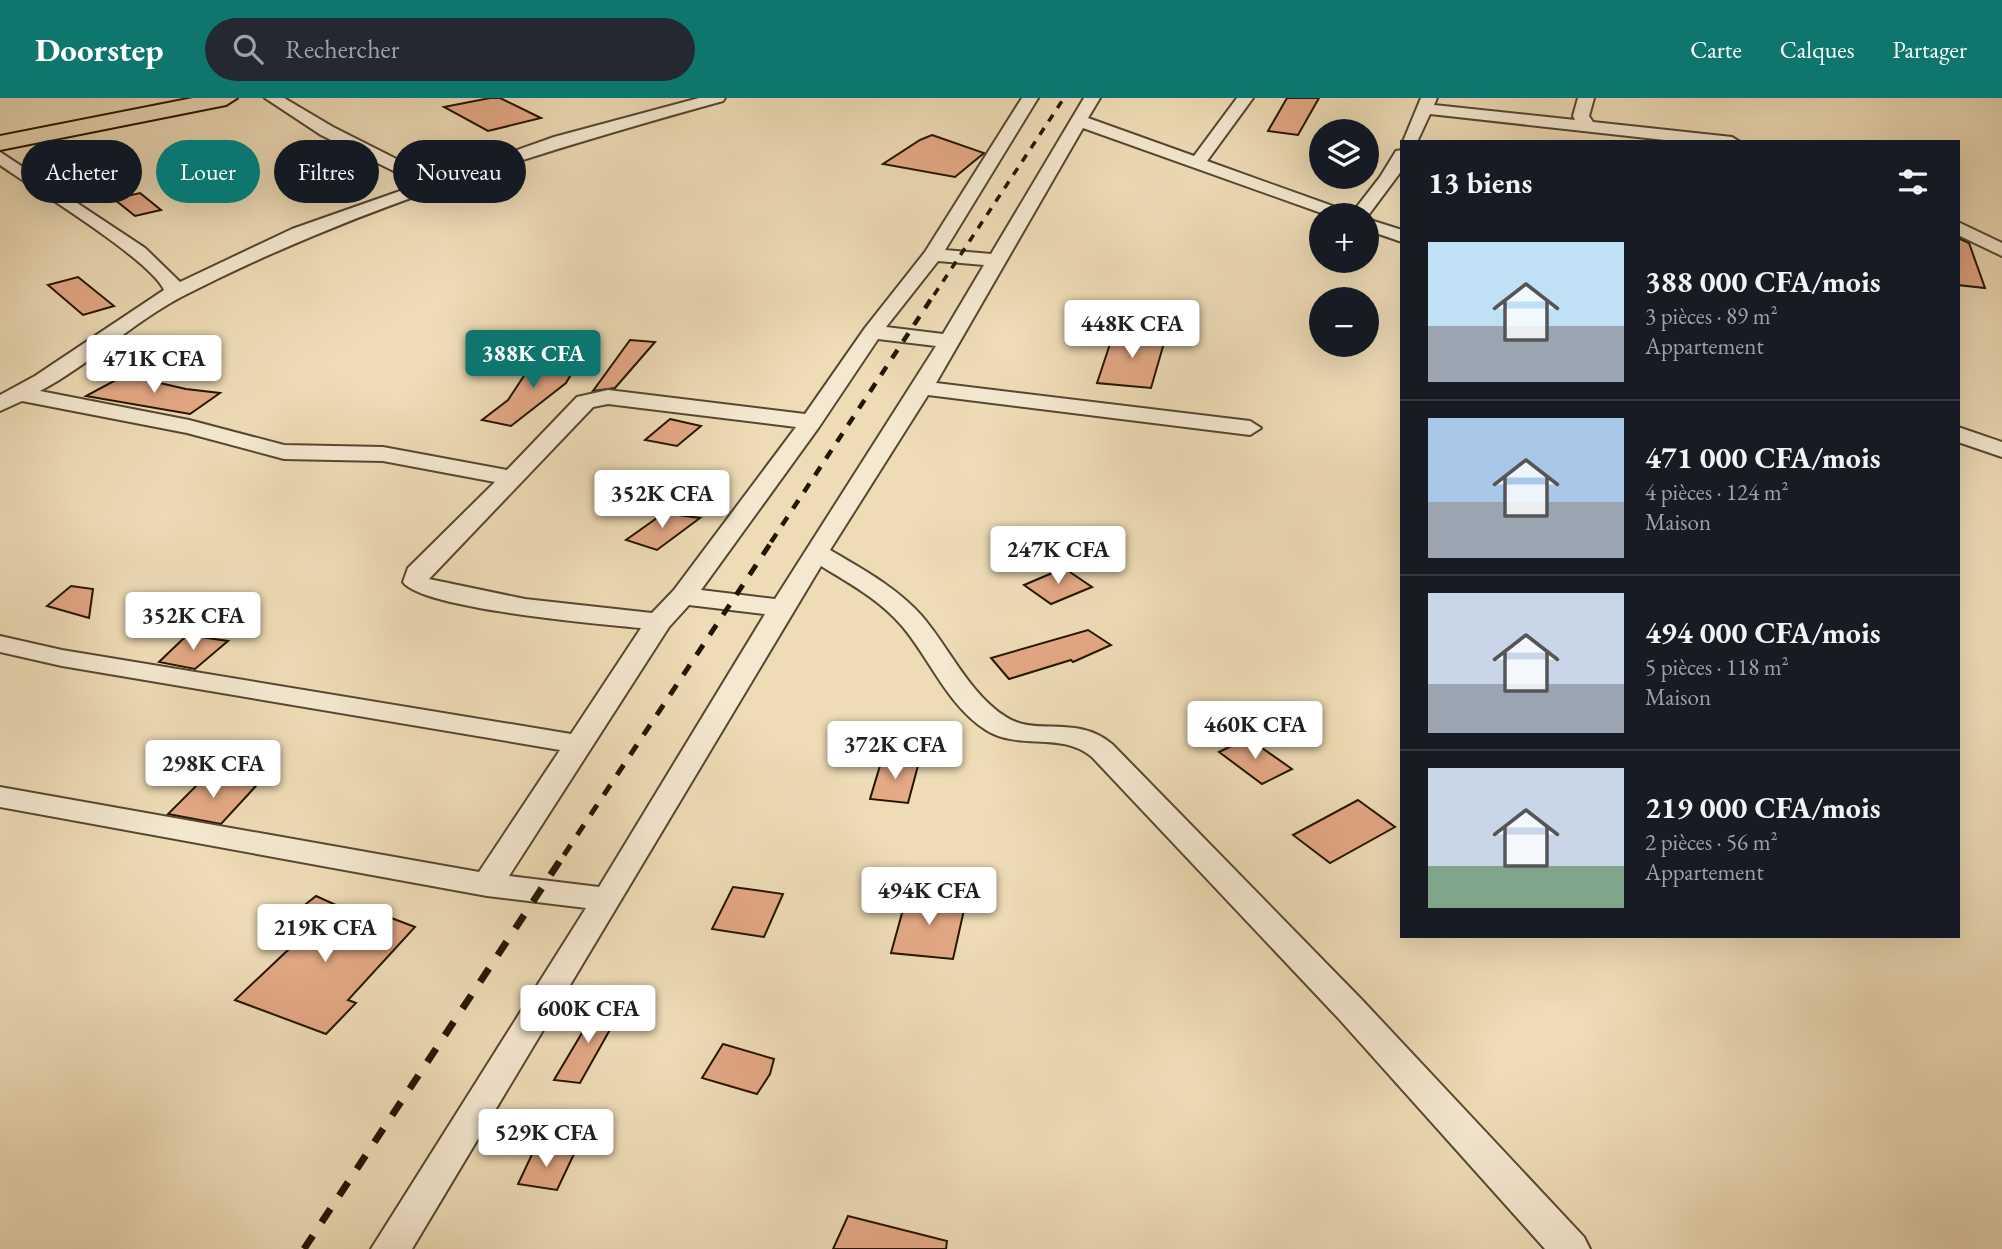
<!DOCTYPE html>
<html lang="fr">
<meta charset="utf-8">
<style>
body{margin:0;font-family:"EB Garamond",serif;background:#242831;color:#f1f3f6;height:100vh;display:flex;flex-direction:column;font-size:26px;white-space:nowrap}
*{box-sizing:border-box;margin:0}
p{font-size:23px;color:#9ea1a6}
.icon{flex:none;width:38px;height:38px;fill:none;stroke:currentColor;stroke-width:2;stroke-linecap:round;stroke-linejoin:round}
.map{position:relative;flex:1;overflow:hidden}
.panel{position:absolute;left:1400px;top:42px;width:560px;height:798px;display:flex;flex-direction:column;background:#171b24;border-radius:0px;box-shadow:0 7px 28px #0002}
.panel>*{flex:none}
.hud{position:absolute;left:21px;top:42px;width:665px;height:63px;display:flex;gap:14px}
.fabs{position:absolute;left:1309px;top:21px;display:grid;gap:14px}
.fabs a{display:grid;place-items:center;width:70px;height:70px;border-radius:50%;background:#171b24;box-shadow:0 7px 28px #0002;font-size:35px}
.price{position:absolute;translate:-50% -60px;padding:0 16px;border-radius:7px;background:#fff;color:#222;font-size:23px;line-height:46px;filter:drop-shadow(0 2px 4px #0008)}
.price::after{content:'';position:absolute;left:50%;top:42px;width:21px;height:16px;margin-left:-10px;background:inherit;clip-path:polygon(0 0,100% 0,50% 100%)}
.price.current{background:#0f766e;color:#fff}
ul{padding:0;list-style:none}
li{display:flex;align-items:center;gap:21px;height:175px;padding:0 28px}
li+li{border-top:2px solid #363941}
li span{display:grid;place-items:center;flex:none;width:196px;height:140px;border-radius:0px;color:#555}
li>.icon{margin-inline-start:auto}
span .icon{width:84px;height:84px;fill:#fffc;stroke-width:1}
li b{font-size:30px}
h2{display:flex;justify-content:space-between;align-items:center;height:84px;padding:0 28px;font-size:30px}
.tag{padding:0 24px;border-radius:32px;background:#171b24;box-shadow:0 7px 28px #0002;font-size:24px;line-height:63px}
.tag.current{background:#0f766e;color:#fff}
header{display:flex;align-items:center;gap:42px;box-sizing:border-box;height:98px;padding:0 35px;background:#0f766e;color:#fff}
header strong{font-size:33px}
nav{display:flex;gap:38px;margin-inline-start:auto;font-size:24px}
.search{width:490px;height:63px;background:#242831;display:flex;align-items:center;gap:18px;box-sizing:border-box;padding:0 24px;border-radius:38px;color:#9ea1a6;font-size:26px}
.map>svg:first-child{display:block}
.building{fill:#e4a985;stroke:#241503;stroke-width:2}
.lines{fill:none;stroke-linecap:round;stroke-linejoin:round}
.minor-casing{stroke:#564730;stroke-width:4}
.primary-casing{stroke:#241503;stroke-width:4}
.minor{fill:#f4e8d0;fill-rule:evenodd}
.primary{fill:#eedcb6;fill-rule:evenodd}
.rail-far3{stroke:#241503;stroke-width:3.5;stroke-dasharray:8 8;stroke-linecap:butt}
.rail-far2{stroke:#241503;stroke-width:4.5;stroke-dasharray:10 10;stroke-linecap:butt}
.rail-far1{stroke:#241503;stroke-width:5;stroke-dasharray:12 12;stroke-linecap:butt}
.rail{stroke:#241503;stroke-width:7;stroke-dasharray:16 16;stroke-linecap:butt}
</style>
<header>
<strong>Doorstep</strong>
<div class="search"><svg class="icon" aria-label="search" viewBox="0 0 24 24"><circle cx="10" cy="10" r="6"/><path d="M15 15l6 6"/></svg>Rechercher</div>
<nav><a>Carte</a><a>Calques</a><a>Partager</a></nav>
</header>
<div class="map">
<svg width="2002" height="1151" viewBox="0 0 2002 1151">
<rect width="100%" height="100%" fill="#eedcb6"/>
<filter id="stains"><feTurbulence type="fractalNoise" baseFrequency=".00286" numOctaves="4"/><feColorMatrix values="0 0 0 0 .2 0 0 0 0 .09 0 0 0 0 .02 0 0 0 .5 -.17"/></filter>
<radialGradient id="worn" r=".72"><stop offset=".6" stop-color="#630" stop-opacity="0"/><stop offset="1" stop-color="#630" stop-opacity=".3"/></radialGradient>
<!-- building -->
<g class="building">
<path d="M490,0H500L541,20L488,33L444,9Z"/>
<path d="M1287,0H1319L1298,37L1268,33Z"/>
<path d="M932,37L984,55L955,79L883,66L920,42Z"/>
<path d="M140,95L161,112L135,118L114,101Z"/>
<path d="M1958,140L1969,145L1985,190L1958,187Z"/>
<path d="M78,179L114,208L83,217L48,187Z"/>
<path d="M1114,234L1166,238L1151,290L1097,285Z"/>
<path d="M630,242L655,244L615,290L593,293Z"/>
<path d="M535,261L579,263L566,285L511,328L482,322L508,302Z"/>
<path d="M125,277L186,291L220,295L190,316L86,298Z"/>
<path d="M670,321L701,328L677,348L645,342Z"/>
<path d="M664,415L700,420L657,452L626,442Z"/>
<path d="M1064,470L1092,489L1051,506L1024,487Z"/>
<path d="M71,488L93,491L89,520L47,508Z"/>
<path d="M1088,532L1111,547L1073,564L1071,562L1009,581L991,560Z"/>
<path d="M187,537L228,543L195,571L159,564Z"/>
<path d="M1248,640L1292,671L1262,686L1219,654Z"/>
<path d="M882,661L919,664L908,705L870,701Z"/>
<path d="M206,678L256,688L221,726L168,716Z"/>
<path d="M1358,702L1395,729L1330,765L1293,737Z"/>
<path d="M733,789L783,796L764,839L712,831Z"/>
<path d="M907,797L966,803L953,861L891,855Z"/>
<path d="M316,798L358,817L365,810L415,829L348,902L356,905L326,936L235,902L289,851L284,850L298,836L281,826Z"/>
<path d="M598,908L621,912L580,985L554,982Z"/>
<path d="M723,946L774,961L770,976L757,996L702,980Z"/>
<path d="M535,1050L574,1056L557,1092L518,1086Z"/>
<path d="M848,1118L947,1143L946,1151H833Z"/>
</g>
<g class="lines">
<defs>
<g id="minor">
<path d="M265,0H284L333,29L436,81L554,39L699,0H725L723,3C539,54 355,110 185,197C134,223 91,266 40,293L189,322L284,347L383,349L507,372L577,299L608,292L805,316L865,230L925,154L1022,0H1038L945,152L991,156L1084,0H1100L1088,20L1194,58L1237,0H1253L1207,63L1352,115L1380,79L1396,53L1402,52V72L1367,119L1327,117L1083,30L936,285L1250,323L1261,330L1250,337L928,297L830,452C862,471 896,489 921,517C949,549 969,596 1006,619C1037,639 1076,616 1112,646L1363,903L1584,1139L1590,1151H1545L1339,921L1092,659C1061,633 1019,653 986,632C948,608 930,561 902,528C880,502 849,485 821,468L412,1151H371L586,810L487,798L0,709V689L479,774L560,652L62,568L0,554V538L62,552L571,636L641,530C602,526 422,511 403,484L408,470L495,384L383,363L284,361L187,335L22,303L0,313V297L35,278L164,192C151,162 33,90 0,67V54L145,150L180,184L292,131L420,86L321,37ZM938,163L984,167L943,236L886,229ZM878,241L936,248L775,501L701,492L819,329ZM608,306L796,329L674,492L652,515L525,501L429,481L593,309ZM689,507L765,516L599,789L509,778L669,529Z"/>
<path d="M1421,0H1437L1434,7L1575,22L1573,18L1578,0H1594L1589,18L1593,24L1732,39L1740,44H1683L1430,16L1417,44L1402,46Z"/>
<path d="M1367,121L1402,132V144L1367,132Z"/>
<path d="M1958,124L2002,145V158L1958,137Z"/>
<path d="M1958,329L2002,344V359L1958,344Z"/>
</g>
<path id="primary" d="M193,0H237L226,7L0,52V38Z"/>
</defs>
<!-- minor casing -->
<use href="#minor" class="minor-casing"/>
<!-- primary casing -->
<use href="#primary" class="primary-casing"/>
<!-- minor -->
<use href="#minor" class="minor"/>
<!-- primary -->
<use href="#primary" class="primary"/>
<!-- rail-far3 -->
<path class="rail-far3" d="M934,197L1064,0"/>
<!-- rail-far2 -->
<path class="rail-far2" d="M771,444L935,195"/>
<!-- rail-far1 -->
<path class="rail-far1" d="M564,757L772,443"/>
<!-- rail -->
<path class="rail" d="M304,1151L565,755"/>
</g>
<rect width="100%" height="100%" filter="url(#stains)"/>
<rect width="100%" height="100%" fill="url(#worn)"/>
</svg>
<div class="fabs">
<a><svg class="icon" aria-label="layers" viewBox="0 0 24 24"><path d="M12 4l9 5-9 5-9-5zM3 14l9 5 9-5"/></svg></a>
<a>+</a>
<a>−</a>
</div>
<b class="price" style="left:1132px;top:262px">448K CFA</b>
<b class="price current" style="left:533px;top:292px">388K CFA</b>
<b class="price" style="left:154px;top:297px">471K CFA</b>
<b class="price" style="left:662px;top:432px">352K CFA</b>
<b class="price" style="left:1058px;top:488px">247K CFA</b>
<b class="price" style="left:193px;top:554px">352K CFA</b>
<b class="price" style="left:1255px;top:663px">460K CFA</b>
<b class="price" style="left:895px;top:683px">372K CFA</b>
<b class="price" style="left:213px;top:702px">298K CFA</b>
<b class="price" style="left:929px;top:829px">494K CFA</b>
<b class="price" style="left:325px;top:866px">219K CFA</b>
<b class="price" style="left:588px;top:947px">600K CFA</b>
<b class="price" style="left:546px;top:1071px">529K CFA</b>
<div class="hud">
<a class="tag">Acheter</a>
<a class="tag current">Louer</a>
<a class="tag">Filtres</a>
<a class="tag">Nouveau</a>
</div>
<section class="panel">
<h2>13 biens<svg class="icon" aria-label="filters" viewBox="0 0 24 24"><path d="M4 7h16M4 17h16"/><circle cx="9" cy="7" r="2"/><circle cx="15" cy="17" r="2"/></svg></h2>
<ul>
<li><span style="background:linear-gradient(#bfe0f5 60%,#9aa5b1 0)"><svg class="icon" aria-label="home" viewBox="0 0 24 24"><path d="M3 11l9-7 9 7M6 9v11h12V9"/></svg></span><div><b>388 000 CFA/mois</b><p>3 pièces · 89 m²</p><p>Appartement</p></div></li>
<li><span style="background:linear-gradient(#a9c7e8 60%,#9aa5b1 0)"><svg class="icon" aria-label="home" viewBox="0 0 24 24"><path d="M3 11l9-7 9 7M6 9v11h12V9"/></svg></span><div><b>471 000 CFA/mois</b><p>4 pièces · 124 m²</p><p>Maison</p></div></li>
<li><span style="background:linear-gradient(#c9d6e8 65%,#9aa5b1 0)"><svg class="icon" aria-label="home" viewBox="0 0 24 24"><path d="M3 11l9-7 9 7M6 9v11h12V9"/></svg></span><div><b>494 000 CFA/mois</b><p>5 pièces · 118 m²</p><p>Maison</p></div></li>
<li><span style="background:linear-gradient(#c9d6e8 70%,#7fa58c 0)"><svg class="icon" aria-label="home" viewBox="0 0 24 24"><path d="M3 11l9-7 9 7M6 9v11h12V9"/></svg></span><div><b>219 000 CFA/mois</b><p>2 pièces · 56 m²</p><p>Appartement</p></div></li>
</ul>
</section>
</div>
